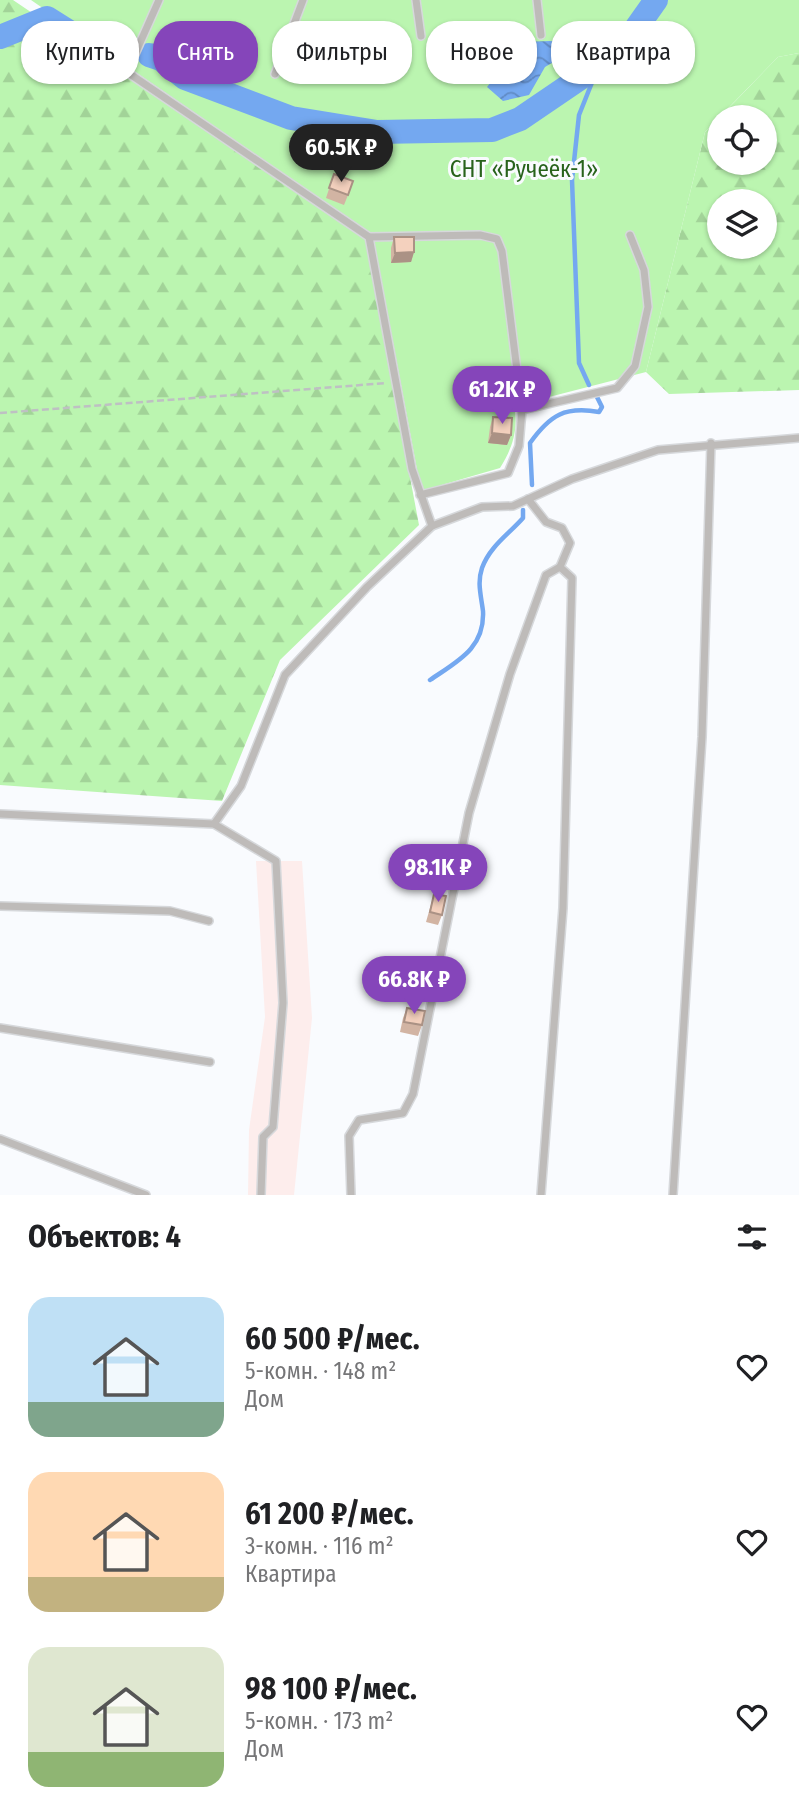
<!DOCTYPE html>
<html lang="ru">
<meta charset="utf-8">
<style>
body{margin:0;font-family:"Fira Sans Condensed",sans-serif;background:#f2f2f2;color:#202124;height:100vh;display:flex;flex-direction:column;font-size:26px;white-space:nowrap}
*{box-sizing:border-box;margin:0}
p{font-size:23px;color:#757577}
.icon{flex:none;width:38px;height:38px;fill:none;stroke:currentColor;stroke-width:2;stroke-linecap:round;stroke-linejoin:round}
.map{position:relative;height:1195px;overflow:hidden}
.details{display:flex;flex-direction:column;background:#fff;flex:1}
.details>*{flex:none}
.banner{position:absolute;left:21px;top:21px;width:758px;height:63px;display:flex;gap:14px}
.controls{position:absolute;left:707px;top:105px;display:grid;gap:14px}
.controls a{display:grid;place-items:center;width:70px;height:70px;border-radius:50%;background:#fff;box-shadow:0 2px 5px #0004;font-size:35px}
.price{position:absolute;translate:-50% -60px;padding:0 16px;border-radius:24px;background:#8545ba;color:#fff;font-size:23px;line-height:46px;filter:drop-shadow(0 2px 4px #0008)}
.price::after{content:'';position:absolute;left:50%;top:42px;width:21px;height:16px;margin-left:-10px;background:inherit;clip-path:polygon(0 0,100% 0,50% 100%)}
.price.active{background:#222;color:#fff}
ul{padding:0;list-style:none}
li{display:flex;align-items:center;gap:21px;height:175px;padding:0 28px}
li span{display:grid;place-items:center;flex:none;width:196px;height:140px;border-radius:21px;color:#555}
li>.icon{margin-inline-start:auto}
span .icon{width:84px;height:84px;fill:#fffc;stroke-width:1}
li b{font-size:30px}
h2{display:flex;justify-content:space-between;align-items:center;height:84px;padding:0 28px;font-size:30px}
.tag{padding:0 24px;border-radius:28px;background:#fff;box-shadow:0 2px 5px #0004;font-size:24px;line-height:63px}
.tag.active{background:#8545ba;color:#fff}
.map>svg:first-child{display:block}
.industrial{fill:#fdedec}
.forest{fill:url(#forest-firs);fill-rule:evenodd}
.garden{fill:#bbf5b0}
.water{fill:url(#water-waves)}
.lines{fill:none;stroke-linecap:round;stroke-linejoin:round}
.stream{stroke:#74a8f0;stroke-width:4.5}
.river{stroke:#74a8f0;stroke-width:24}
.service-casing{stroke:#d6d8db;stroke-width:10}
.path{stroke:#bec0c3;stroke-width:2.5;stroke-dasharray:7 3.5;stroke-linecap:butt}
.service{stroke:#bebbb9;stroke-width:7}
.wall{fill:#d2b4a3}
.shaded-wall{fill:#ab9285}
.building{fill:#f4d1be;stroke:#ab9285;stroke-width:2}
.labels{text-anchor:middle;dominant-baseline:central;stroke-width:6;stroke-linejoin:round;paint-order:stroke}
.park-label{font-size:23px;fill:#28631c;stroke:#f9fbfe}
</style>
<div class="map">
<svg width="799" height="1195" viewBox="0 0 799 1195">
<defs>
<pattern id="forest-firs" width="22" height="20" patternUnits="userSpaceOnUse" patternTransform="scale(1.75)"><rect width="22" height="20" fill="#bbf5b0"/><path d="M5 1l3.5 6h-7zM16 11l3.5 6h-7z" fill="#a2d398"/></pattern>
<pattern id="water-waves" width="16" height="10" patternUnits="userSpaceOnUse" patternTransform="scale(1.75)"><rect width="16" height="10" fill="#74a8f0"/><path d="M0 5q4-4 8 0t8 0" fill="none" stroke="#608ac4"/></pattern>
</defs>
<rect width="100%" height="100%" fill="#f9fbfe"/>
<!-- industrial -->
<path class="industrial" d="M256,861H302L312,1018L294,1195H248L249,1130L265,1017Z"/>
<!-- forest -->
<g class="forest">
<path d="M0,0H13L365,238L419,525L280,660L222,801L0,785Z"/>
<path d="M799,53V390L669,394L646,372L705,132L719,118V163H765V117H720L778,57ZM719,201H765V247H719Z"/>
</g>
<!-- garden -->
<path class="garden" d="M31,0H799V53L778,57L705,132L646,372L514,406C519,429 512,449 500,468L421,491L373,236Z"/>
<!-- water -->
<path class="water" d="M550,41L569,43L574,50L545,67L529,95L503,101L487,87L501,70L515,62L510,48L522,42Z"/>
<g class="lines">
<!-- stream -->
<g class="stream">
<path d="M589,385L579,363L572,180L579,115L599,65"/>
<path d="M532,485L530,443C550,415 565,406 599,412L602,407L596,395"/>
<path d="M430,680C456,662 485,649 483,611C481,595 477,583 482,568C490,546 509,534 523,518V510"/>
</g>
<!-- river -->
<g class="river">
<path d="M0,37L47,18L101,52L121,48"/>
<path d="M149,55L161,59L185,78L291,118L377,132L492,130L520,119L620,51L656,0"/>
</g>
<defs>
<g id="service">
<path d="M159,0L127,72L369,237L412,469L432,526"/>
<path d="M416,0L421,36"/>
<path d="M537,0L541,35"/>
<path d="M275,74L303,0"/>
<path d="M369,237L480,235L497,239L502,251L522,410L519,446L508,473L420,495"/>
<path d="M522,410L617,388L635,366L648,307L644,270L630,235"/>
<path d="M528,499L546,522L562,528L570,543L560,567"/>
<path d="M0,814L214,824L276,861L283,1003L273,1127L263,1137L261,1195"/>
<path d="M214,824L241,786L285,675L367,587L432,526L482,507L513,506L572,479L658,450L799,438"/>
<path d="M0,906L170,911L209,921"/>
<path d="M0,1028L210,1062"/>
<path d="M0,1139L146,1195"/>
<path d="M351,1195L349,1136L359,1120L403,1113L413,1094L469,813L510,674L546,575L560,567L572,578L563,908L541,1195"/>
<path d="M673,1195L702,737L711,443"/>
</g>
</defs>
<!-- service casing -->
<use href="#service" class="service-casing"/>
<!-- path -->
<path class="path" d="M0,413L387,383"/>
<!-- service -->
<use href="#service" class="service"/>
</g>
<!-- wall -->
<g class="wall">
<path d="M334,174L348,195L344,205L326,198Z"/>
<path d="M394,237L414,252L411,262L391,263V248Z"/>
<path d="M493,417L511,435L507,445L488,443L490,427Z"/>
<path d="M434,894L442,915L438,925L426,922Z"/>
<path d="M407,1008L422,1025L418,1036L400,1032L403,1018Z"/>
</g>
<!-- shaded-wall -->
<g class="shaded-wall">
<path d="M414,252L411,262L391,263L395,253Z"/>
<path d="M492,433L511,435L507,445L488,443Z"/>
</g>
<!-- building -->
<g class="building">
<path d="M334,174L353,181L348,195L329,188Z"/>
<path d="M394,237H414V252L395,253Z"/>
<path d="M493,417L512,418L511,435L492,433Z"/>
<path d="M434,894L446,896L442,915L430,912Z"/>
<path d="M407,1008L425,1011L422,1025L404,1022Z"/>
</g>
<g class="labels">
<!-- park labels -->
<g class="park-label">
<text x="524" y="169">СНТ «Ручеёк-1»</text>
</g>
</g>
</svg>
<div class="controls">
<a><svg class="icon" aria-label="locate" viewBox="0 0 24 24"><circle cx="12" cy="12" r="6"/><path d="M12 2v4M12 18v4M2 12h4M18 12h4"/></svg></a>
<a><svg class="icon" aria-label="layers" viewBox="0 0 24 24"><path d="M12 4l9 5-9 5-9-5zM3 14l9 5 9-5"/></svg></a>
</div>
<b class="price active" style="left:341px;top:184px">60.5K ₽</b>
<b class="price" style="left:502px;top:426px">61.2K ₽</b>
<b class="price" style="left:438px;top:904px">98.1K ₽</b>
<b class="price" style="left:414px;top:1016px">66.8K ₽</b>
<div class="banner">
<a class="tag">Купить</a>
<a class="tag active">Снять</a>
<a class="tag">Фильтры</a>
<a class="tag">Новое</a>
<a class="tag">Квартира</a>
</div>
</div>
<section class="details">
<h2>Объектов: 4<svg class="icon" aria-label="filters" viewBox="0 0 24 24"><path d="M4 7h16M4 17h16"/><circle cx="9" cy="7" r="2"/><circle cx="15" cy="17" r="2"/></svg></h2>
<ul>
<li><span style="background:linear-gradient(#bfe0f5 75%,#7fa58c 0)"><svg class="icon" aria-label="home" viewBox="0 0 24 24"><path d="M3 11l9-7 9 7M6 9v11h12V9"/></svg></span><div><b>60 500 ₽/мес.</b><p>5-комн. · 148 m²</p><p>Дом</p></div><svg class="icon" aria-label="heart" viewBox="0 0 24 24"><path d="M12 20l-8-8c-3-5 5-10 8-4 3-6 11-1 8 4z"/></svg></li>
<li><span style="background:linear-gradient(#ffd9b3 75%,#c2b280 0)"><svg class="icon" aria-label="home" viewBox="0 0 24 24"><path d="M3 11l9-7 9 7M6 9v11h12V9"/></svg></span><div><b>61 200 ₽/мес.</b><p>3-комн. · 116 m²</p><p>Квартира</p></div><svg class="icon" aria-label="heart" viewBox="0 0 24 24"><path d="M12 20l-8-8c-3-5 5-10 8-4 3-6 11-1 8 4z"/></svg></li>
<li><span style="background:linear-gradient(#dfe7d0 75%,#8fb573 0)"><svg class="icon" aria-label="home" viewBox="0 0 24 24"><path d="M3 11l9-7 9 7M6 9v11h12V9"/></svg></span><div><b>98 100 ₽/мес.</b><p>5-комн. · 173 m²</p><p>Дом</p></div><svg class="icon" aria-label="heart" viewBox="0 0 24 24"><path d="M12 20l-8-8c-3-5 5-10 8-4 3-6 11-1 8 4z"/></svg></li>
</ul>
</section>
